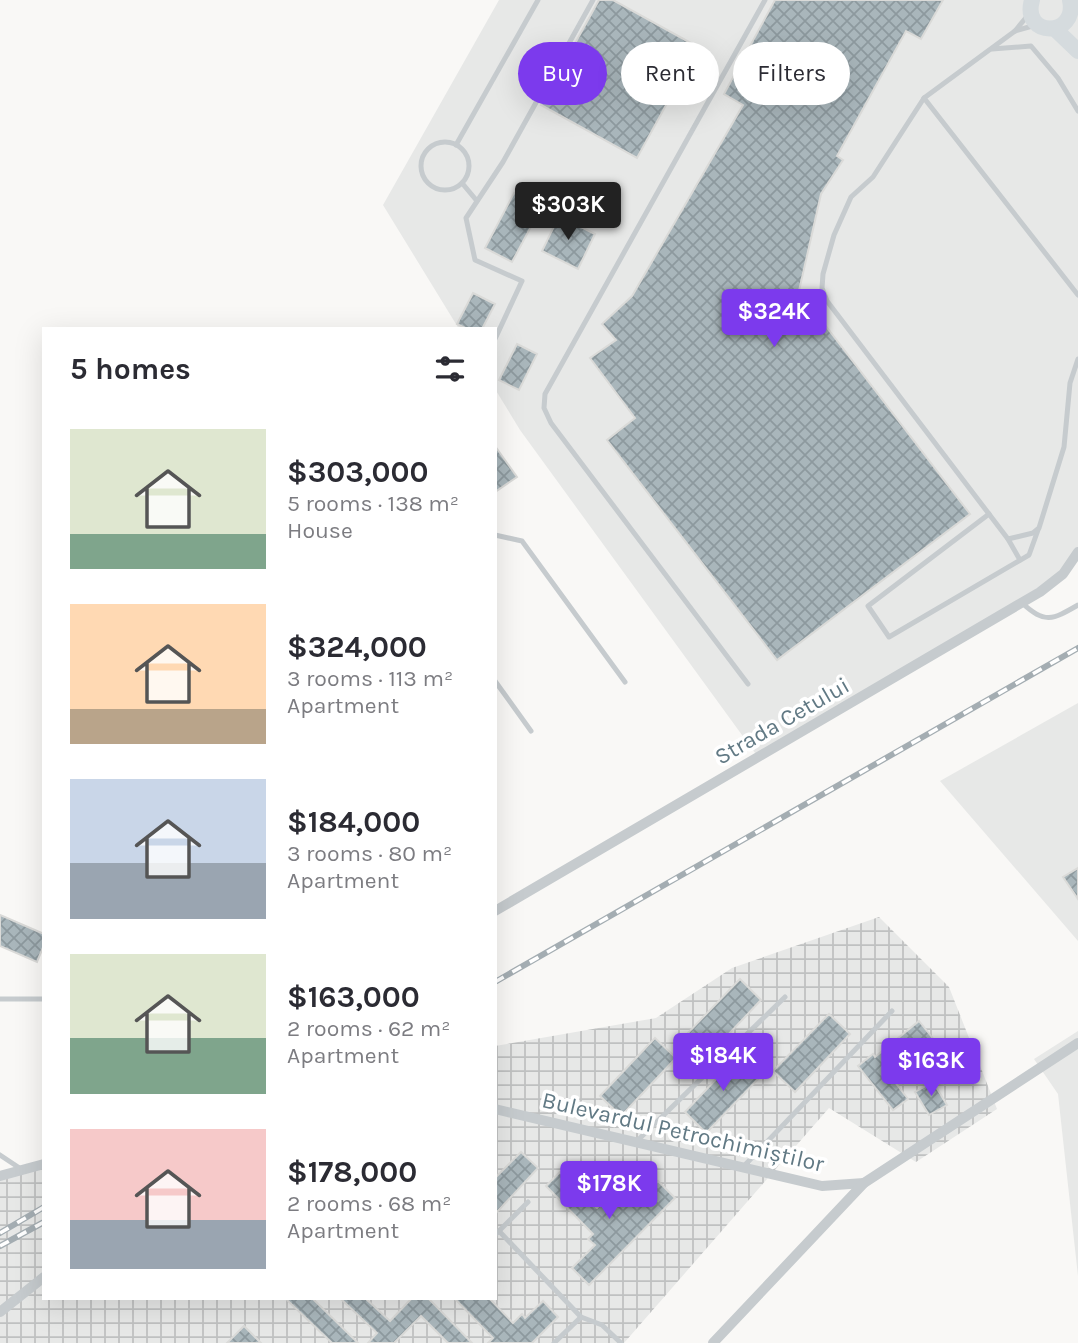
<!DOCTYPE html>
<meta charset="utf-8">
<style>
body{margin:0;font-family:Karla,sans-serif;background:#f2f2f3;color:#2b2b33;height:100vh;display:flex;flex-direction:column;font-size:26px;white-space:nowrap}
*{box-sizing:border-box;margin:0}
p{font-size:23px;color:#7c7c81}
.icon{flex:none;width:38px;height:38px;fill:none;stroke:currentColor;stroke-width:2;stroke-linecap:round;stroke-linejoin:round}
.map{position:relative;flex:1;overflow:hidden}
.drawer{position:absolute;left:42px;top:327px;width:455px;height:973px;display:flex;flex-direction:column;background:#fff;border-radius:0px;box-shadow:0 7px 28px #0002}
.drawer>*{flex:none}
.guide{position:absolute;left:518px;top:42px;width:455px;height:63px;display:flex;gap:14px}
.price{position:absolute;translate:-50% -60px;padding:0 16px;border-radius:7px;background:#7c3aed;color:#fff;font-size:23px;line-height:46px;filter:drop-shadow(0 2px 4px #0008)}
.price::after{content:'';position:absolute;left:50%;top:42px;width:21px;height:16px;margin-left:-10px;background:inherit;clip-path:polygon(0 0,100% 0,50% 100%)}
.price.current{background:#222;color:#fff}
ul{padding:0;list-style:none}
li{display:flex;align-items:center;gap:21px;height:175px;padding:0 28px}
li span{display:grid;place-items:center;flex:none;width:196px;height:140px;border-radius:0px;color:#555}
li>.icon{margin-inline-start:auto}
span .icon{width:84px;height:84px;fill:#fffc;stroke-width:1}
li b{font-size:30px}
h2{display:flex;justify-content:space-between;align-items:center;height:84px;padding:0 28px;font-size:30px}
.chip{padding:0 24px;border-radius:32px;background:#fff;box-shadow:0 7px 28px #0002;font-size:24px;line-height:63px}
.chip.current{background:#7c3aed;color:#fff}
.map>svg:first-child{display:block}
.built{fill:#e7e8e7}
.industrial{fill:url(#industrial-grid)}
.building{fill:url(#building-cross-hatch);stroke:#dadad8;stroke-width:2}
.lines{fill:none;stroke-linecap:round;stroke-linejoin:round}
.lane{stroke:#c6cbce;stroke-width:5}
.street{stroke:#c6cbce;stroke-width:10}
.primary{stroke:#d5dbde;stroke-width:16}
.rail-casing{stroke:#a4adb2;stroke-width:6}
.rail{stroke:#fff;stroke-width:3.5;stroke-dasharray:10;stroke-linecap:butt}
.labels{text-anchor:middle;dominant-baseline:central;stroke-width:7;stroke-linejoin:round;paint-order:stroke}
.street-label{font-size:23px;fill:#617984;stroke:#fff}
</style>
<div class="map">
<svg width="1078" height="1343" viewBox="0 0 1078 1343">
<defs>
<pattern id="industrial-grid" width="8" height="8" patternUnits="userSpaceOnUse" patternTransform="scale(1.75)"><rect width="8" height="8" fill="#e7e8e7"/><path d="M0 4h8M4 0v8" fill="none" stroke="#bfc1c1"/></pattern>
<pattern id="building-cross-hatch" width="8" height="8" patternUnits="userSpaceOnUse" patternTransform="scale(1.75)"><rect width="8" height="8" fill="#a9b6bb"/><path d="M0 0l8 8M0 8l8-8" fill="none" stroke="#8d999e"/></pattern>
</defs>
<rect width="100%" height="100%" fill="#f9f8f6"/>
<!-- built -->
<g class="built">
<path d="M499,0H1078V552L1063,574L758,757L520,430L495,389V329H459L383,205Z"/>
<path d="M1078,703V941L940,781Z"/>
<path d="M1078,1031V1276L1058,1094L1034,1059Z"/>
</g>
<!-- industrial -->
<path class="industrial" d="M879,917L949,987L997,1109L916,1162L829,1108L624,1343H0V1177L44,1159V1298H495V1046L656,1018L732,968Z"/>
<!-- building -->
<g class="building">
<path d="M599,0H613L698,47L637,158L541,105Z"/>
<path d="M775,0H943L921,39L906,31L837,156L843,160L821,194L799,291L970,514L777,660L607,440L635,418L590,358L616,340L602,324L632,296L743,105L724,94Z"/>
<path d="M514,193L541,208L512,262L485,248Z"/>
<path d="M559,216L595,234L578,269L542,251Z"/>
<path d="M473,293L495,304L482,329H467L457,324Z"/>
<path d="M517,344L537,354L519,390L499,380Z"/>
<path d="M495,446L517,477L495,492Z"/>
<path d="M1078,868V899L1063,877Z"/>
<path d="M0,915L44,934V945L37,962L0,946Z"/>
<path d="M740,979L761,1000L706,1058L684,1037Z"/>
<path d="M829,1014L850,1034L795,1092L773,1071Z"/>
<path d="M919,1021L935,1041L891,1077L908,1099L893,1110L858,1066L873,1054L875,1057Z"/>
<path d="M655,1038L676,1058L621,1116L600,1096Z"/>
<path d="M740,1054L762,1075L706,1133L685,1112Z"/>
<path d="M933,1082L947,1105L929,1115L915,1092Z"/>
<path d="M521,1152L538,1168L495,1214V1178Z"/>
<path d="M560,1172L597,1208L618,1185L637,1203L658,1181L675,1198L589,1285L572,1268L595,1245L588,1239L593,1234L546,1186Z"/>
<path d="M285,1298H312L358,1343H332Z"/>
<path d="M340,1298H365L390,1321L412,1298H428L472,1343H448L421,1316L394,1343H368L377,1333Z"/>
<path d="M454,1298H489L513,1323L522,1314L525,1318L543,1301L558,1317L532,1343H488L493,1338Z"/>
<path d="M244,1326L261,1343H227Z"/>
</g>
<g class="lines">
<!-- lane -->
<g class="lane">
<path d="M1029,14L1015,31L924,98L873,177L851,197L834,235L823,274L822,288L827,301L1008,539L1033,533L1039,528L1064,447L1070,383L1078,359"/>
<path d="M1015,31L1036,25"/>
<path d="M992,49L1031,46L1058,78L1078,111"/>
<path d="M924,98L1078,295"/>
<circle cx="445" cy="166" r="24"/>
<path d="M456,145L538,0"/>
<path d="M462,183L477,201"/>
<path d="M495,339L522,281L475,260L466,218L503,162L593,0"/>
<path d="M989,514L868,606L889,637L1029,555L1038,530"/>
<path d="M495,535L522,541L625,682"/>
<path d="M1008,539L1020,560"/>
<path d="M1022,603C1045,624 1052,620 1078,605"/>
<path d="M495,681L531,731"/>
<path d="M748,684L551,423L544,408L545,394L765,0"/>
<path d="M0,999H44"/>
<path d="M636,1142L785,997"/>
<path d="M0,1155L21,1169"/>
<path d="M743,1167L892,1011"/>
<path d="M499,1231L581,1317"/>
<path d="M495,1235L528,1202"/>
<path d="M554,1343L581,1317L602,1325L621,1343"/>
</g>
<!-- street -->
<g class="street">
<path d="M495,911L1040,592L1063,574L1078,552"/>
<path d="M495,1109L822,1186L864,1183"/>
<path d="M0,1176L44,1164"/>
<path d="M0,1312L44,1277"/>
<path d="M713,1343L864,1183L1078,1043"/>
</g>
<!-- primary -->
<g class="primary">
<path d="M1032,0C1021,38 1078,38 1070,0"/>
<path d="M1055,29L1078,51"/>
</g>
<defs>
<g id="rail">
<path d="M495,982L1078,648"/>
<path d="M0,1233L44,1207"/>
<path d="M0,1246L44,1222"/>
</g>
</defs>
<!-- rail casing -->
<use href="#rail" class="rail-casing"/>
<!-- rail -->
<use href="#rail" class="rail"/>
</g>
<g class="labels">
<!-- street labels -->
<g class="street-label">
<text transform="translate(782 721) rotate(-30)">Strada Cetului</text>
<text transform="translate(683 1132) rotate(13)">Bulevardul Petrochimiștilor</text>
</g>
</g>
</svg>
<b class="price current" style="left:568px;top:242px">$303K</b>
<b class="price" style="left:774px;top:349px">$324K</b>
<b class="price" style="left:723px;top:1093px">$184K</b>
<b class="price" style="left:931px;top:1098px">$163K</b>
<b class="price" style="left:609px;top:1221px">$178K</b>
<div class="guide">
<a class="chip current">Buy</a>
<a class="chip">Rent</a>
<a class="chip">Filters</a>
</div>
<section class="drawer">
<h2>5 homes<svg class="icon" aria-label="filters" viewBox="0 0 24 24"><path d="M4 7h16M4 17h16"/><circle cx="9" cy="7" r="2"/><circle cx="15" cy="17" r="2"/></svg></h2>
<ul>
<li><span style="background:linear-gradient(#dfe7d0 75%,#7fa58c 0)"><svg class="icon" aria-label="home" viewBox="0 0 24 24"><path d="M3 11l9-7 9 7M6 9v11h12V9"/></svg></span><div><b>$303,000</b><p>5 rooms · 138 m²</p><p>House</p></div></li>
<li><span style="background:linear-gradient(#ffd9b3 75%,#b9a48a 0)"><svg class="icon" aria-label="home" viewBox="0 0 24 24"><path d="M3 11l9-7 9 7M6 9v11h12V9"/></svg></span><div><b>$324,000</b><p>3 rooms · 113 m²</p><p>Apartment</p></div></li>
<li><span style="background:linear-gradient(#c9d6e8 60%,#9aa5b1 0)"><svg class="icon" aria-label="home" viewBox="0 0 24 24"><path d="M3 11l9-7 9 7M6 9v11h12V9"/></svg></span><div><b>$184,000</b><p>3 rooms · 80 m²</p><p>Apartment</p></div></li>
<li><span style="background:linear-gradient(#dfe7d0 60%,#7fa58c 0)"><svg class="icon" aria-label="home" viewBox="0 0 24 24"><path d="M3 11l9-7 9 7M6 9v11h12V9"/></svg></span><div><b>$163,000</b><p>2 rooms · 62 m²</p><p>Apartment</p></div></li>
<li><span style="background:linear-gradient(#f6c9c9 65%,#9aa5b1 0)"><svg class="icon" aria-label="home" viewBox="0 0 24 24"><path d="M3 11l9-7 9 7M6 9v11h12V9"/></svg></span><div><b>$178,000</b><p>2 rooms · 68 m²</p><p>Apartment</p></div></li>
</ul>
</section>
</div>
